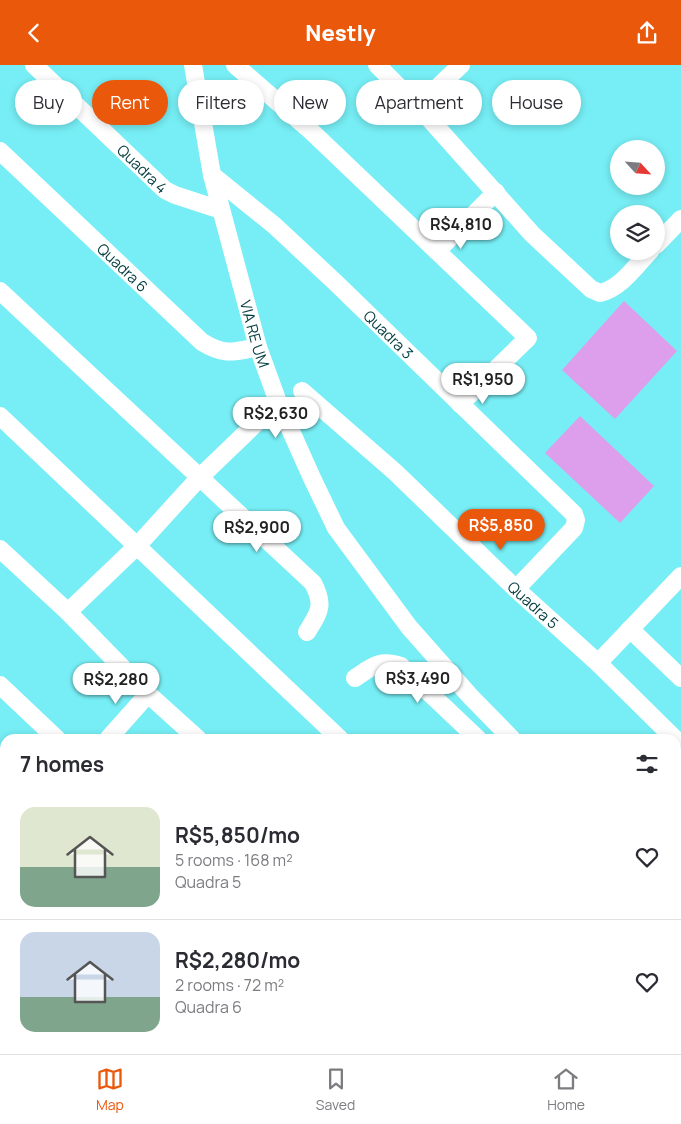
<!DOCTYPE html>
<meta charset="utf-8">
<style>
body{margin:0;font-family:Manrope,sans-serif;background:#f2f2f3;color:#2b2b33;height:100vh;display:flex;flex-direction:column;font-size:19px;white-space:nowrap}
*{box-sizing:border-box;margin:0}
p{font-size:16px;color:#7c7c81}
.icon{flex:none;width:28px;height:28px;fill:none;stroke:currentColor;stroke-width:2;stroke-linecap:round;stroke-linejoin:round}
.map{position:relative;flex:1;overflow:hidden}
.sheet{position:absolute;left:0px;top:669px;width:681px;height:321px;display:flex;flex-direction:column;background:#fff;border-radius:15px 15px 0 0;box-shadow:0 2px 8px #0003}
.sheet>*{flex:none}
.hud{position:absolute;left:15px;top:15px;width:651px;height:45px;display:flex;gap:10px}
.needle{width:32px;rotate:116deg}
.buttons{position:absolute;left:610px;top:75px;display:grid;gap:10px}
.buttons a{display:grid;place-items:center;width:55px;height:55px;border-radius:50%;background:#fff;box-shadow:0 2px 8px #0003;font-size:25px}
.price{position:absolute;translate:-50% -42px;padding:0 11px;border-radius:18px;background:#fff;color:#222;font-size:16px;line-height:32px;filter:drop-shadow(0 1px 2px #0008)}
.price::after{content:'';position:absolute;left:50%;top:30px;width:15px;height:11px;margin-left:-8px;background:inherit;clip-path:polygon(0 0,100% 0,50% 100%)}
.price.active{background:#ea580c;color:#fff}
ul{padding:0;list-style:none}
li{display:flex;align-items:center;gap:15px;height:125px;padding:0 20px}
li+li{border-top:1px solid #e1e1e2}
li span{display:grid;place-items:center;flex:none;width:140px;height:100px;border-radius:15px;color:#555}
li>.icon{margin-inline-start:auto}
span .icon{width:60px;height:60px;fill:#fffc;stroke-width:1}
li b{font-size:21px}
h2{display:flex;justify-content:space-between;align-items:center;height:60px;padding:0 20px;font-size:21px}
.chip{padding:0 18px;border-radius:22px;background:#fff;box-shadow:0 2px 8px #0003;font-size:18px;line-height:45px}
.chip.active{background:#ea580c;color:#fff}
header{display:flex;justify-content:space-between;align-items:center;height:65px;padding:0 20px;background:#ea580c;color:#fff;font-size:22px;font-weight:800}
.tab-bar{display:flex;justify-content:space-around;align-items:center;height:70px;border-top:1px solid #e1e1e2;background:#fff;font-size:14px;color:#7c7c81}
.tab-bar a{display:grid;justify-items:center;gap:2px}
.tab-bar .active{color:#ea580c}
.map>svg:first-child{display:block}
.green{fill:#dd9feb}
.lines{fill:none;stroke-linecap:round;stroke-linejoin:round}
.minor{stroke:#fff;stroke-width:18}
.labels{text-anchor:middle;dominant-baseline:central;stroke-width:5;stroke-linejoin:round;paint-order:stroke}
.street-label{font-size:15px;fill:#023c3f;stroke:#9df8fc}
</style>
<header><svg class="icon" aria-label="back" viewBox="0 0 24 24"><path d="M15 5l-7 7 7 7"/></svg>Nestly<svg class="icon" aria-label="share" viewBox="0 0 24 24"><path d="M12 15V3M7 8l5-5 5 5M5 13v7h14v-7"/></svg></header>
<div class="map">
<svg width="681" height="989" viewBox="0 0 681 989">
<rect width="100%" height="100%" fill="#77eef5"/>
<!-- green -->
<g class="green">
<path d="M624,236L677,286L615,354L562,305Z"/>
<path d="M580,351L654,421L620,458L545,388Z"/>
<path d="M676,683L681,687V745L676,743Z"/>
</g>
<g class="lines">
<!-- minor -->
<g class="minor">
<path id="s1" d="M34,0L165,125L175,130L221,145"/>
<path id="s2" d="M193,0L212,110L258,282L278,337L312,413L336,463L409,562L470,631L512,674"/>
<path d="M235,0L311,66L528,273L460,339"/>
<path d="M377,0L418,41L532,169L591,224L600,228C621,223 635,202 650,186"/>
<path d="M418,41L461,0"/>
<path id="s3" d="M0,86L202,277C225,291 233,287 258,282"/>
<path id="s4" d="M212,110L275,161L336,218L574,449L576,455L574,463L516,524"/>
<path d="M656,180L681,154"/>
<path d="M437,186L496,127"/>
<path d="M0,226L313,518C325,541 319,547 307,567"/>
<path id="s5" d="M302,326L395,407L516,524L598,598L675,674"/>
<path d="M0,351L340,674"/>
<path d="M0,484L68,547L148,629L198,674"/>
<path d="M68,547L138,480L199,413L278,337"/>
<path d="M630,564L681,613"/>
<path d="M598,598L681,511"/>
<path d="M355,613C373,601 379,594 401,601L478,674"/>
<path d="M0,620L57,674"/>
<path d="M108,674L148,629"/>
<path d="M676,755L680,752"/>
<path d="M0,791L5,785"/>
<path d="M676,794L681,796"/>
<path d="M676,836L681,831"/>
<path d="M676,928L681,932"/>
<path d="M0,942L5,947"/>
<path d="M46,985L50,989"/>
<path d="M248,985L252,989"/>
<path d="M390,985L394,989"/>
<path d="M529,985L533,989"/>
<path d="M606,989L607,985"/>
</g>
</g>
<g class="labels">
<!-- street labels -->
<g class="street-label">
<text stroke="none"><textPath href="#s1" startOffset="150">Quadra 4</textPath></text>
<text stroke="none"><textPath href="#s3" startOffset="169">Quadra 6</textPath></text>
<text stroke="none"><textPath href="#s2" startOffset="276">VIA RE UM</textPath></text>
<text stroke="none"><textPath href="#s4" startOffset="238">Quadra 3</textPath></text>
<text stroke="none"><textPath href="#s5" startOffset="315">Quadra 5</textPath></text>
</g>
</g>
</svg>
<div class="buttons">
<a><svg class="needle" viewBox="-14 -14 28 28"><path d="M0-13l5 13h-10z" fill="#e53935"/><path d="M0 13l5-13h-10z" fill="#7c7c81"/></svg></a>
<a><svg class="icon" aria-label="layers" viewBox="0 0 24 24"><path d="M12 4l9 5-9 5-9-5zM3 14l9 5 9-5"/></svg></a>
</div>
<b class="price" style="left:461px;top:185px">R$4,810</b>
<b class="price" style="left:483px;top:340px">R$1,950</b>
<b class="price" style="left:276px;top:374px">R$2,630</b>
<b class="price active" style="left:501px;top:486px">R$5,850</b>
<b class="price" style="left:257px;top:488px">R$2,900</b>
<b class="price" style="left:418px;top:639px">R$3,490</b>
<b class="price" style="left:116px;top:640px">R$2,280</b>
<div class="hud">
<a class="chip">Buy</a>
<a class="chip active">Rent</a>
<a class="chip">Filters</a>
<a class="chip">New</a>
<a class="chip">Apartment</a>
<a class="chip">House</a>
</div>
<section class="sheet">
<h2>7 homes<svg class="icon" aria-label="filters" viewBox="0 0 24 24"><path d="M4 7h16M4 17h16"/><circle cx="9" cy="7" r="2"/><circle cx="15" cy="17" r="2"/></svg></h2>
<ul>
<li><span style="background:linear-gradient(#dfe7d0 60%,#7fa58c 0)"><svg class="icon" aria-label="home" viewBox="0 0 24 24"><path d="M3 11l9-7 9 7M6 9v11h12V9"/></svg></span><div><b>R$5,850/mo</b><p>5 rooms · 168 m²</p><p>Quadra 5</p></div><svg class="icon" aria-label="heart" viewBox="0 0 24 24"><path d="M12 20l-8-8c-3-5 5-10 8-4 3-6 11-1 8 4z"/></svg></li>
<li><span style="background:linear-gradient(#c9d6e8 65%,#7fa58c 0)"><svg class="icon" aria-label="home" viewBox="0 0 24 24"><path d="M3 11l9-7 9 7M6 9v11h12V9"/></svg></span><div><b>R$2,280/mo</b><p>2 rooms · 72 m²</p><p>Quadra 6</p></div><svg class="icon" aria-label="heart" viewBox="0 0 24 24"><path d="M12 20l-8-8c-3-5 5-10 8-4 3-6 11-1 8 4z"/></svg></li>
</ul>
</section>
</div>
<nav class="tab-bar">
<a class="active"><svg class="icon" aria-label="map" viewBox="0 0 24 24"><path d="M3 6l6-2 6 2 6-2v14l-6 2-6-2-6 2zM9 4v14M15 6v14"/></svg>Map</a>
<a><svg class="icon" aria-label="saved" viewBox="0 0 24 24"><path d="M7 4h10v16l-5-4-5 4z"/></svg>Saved</a>
<a><svg class="icon" aria-label="home" viewBox="0 0 24 24"><path d="M3 11l9-7 9 7M6 9v11h12V9"/></svg>Home</a>
</nav>
